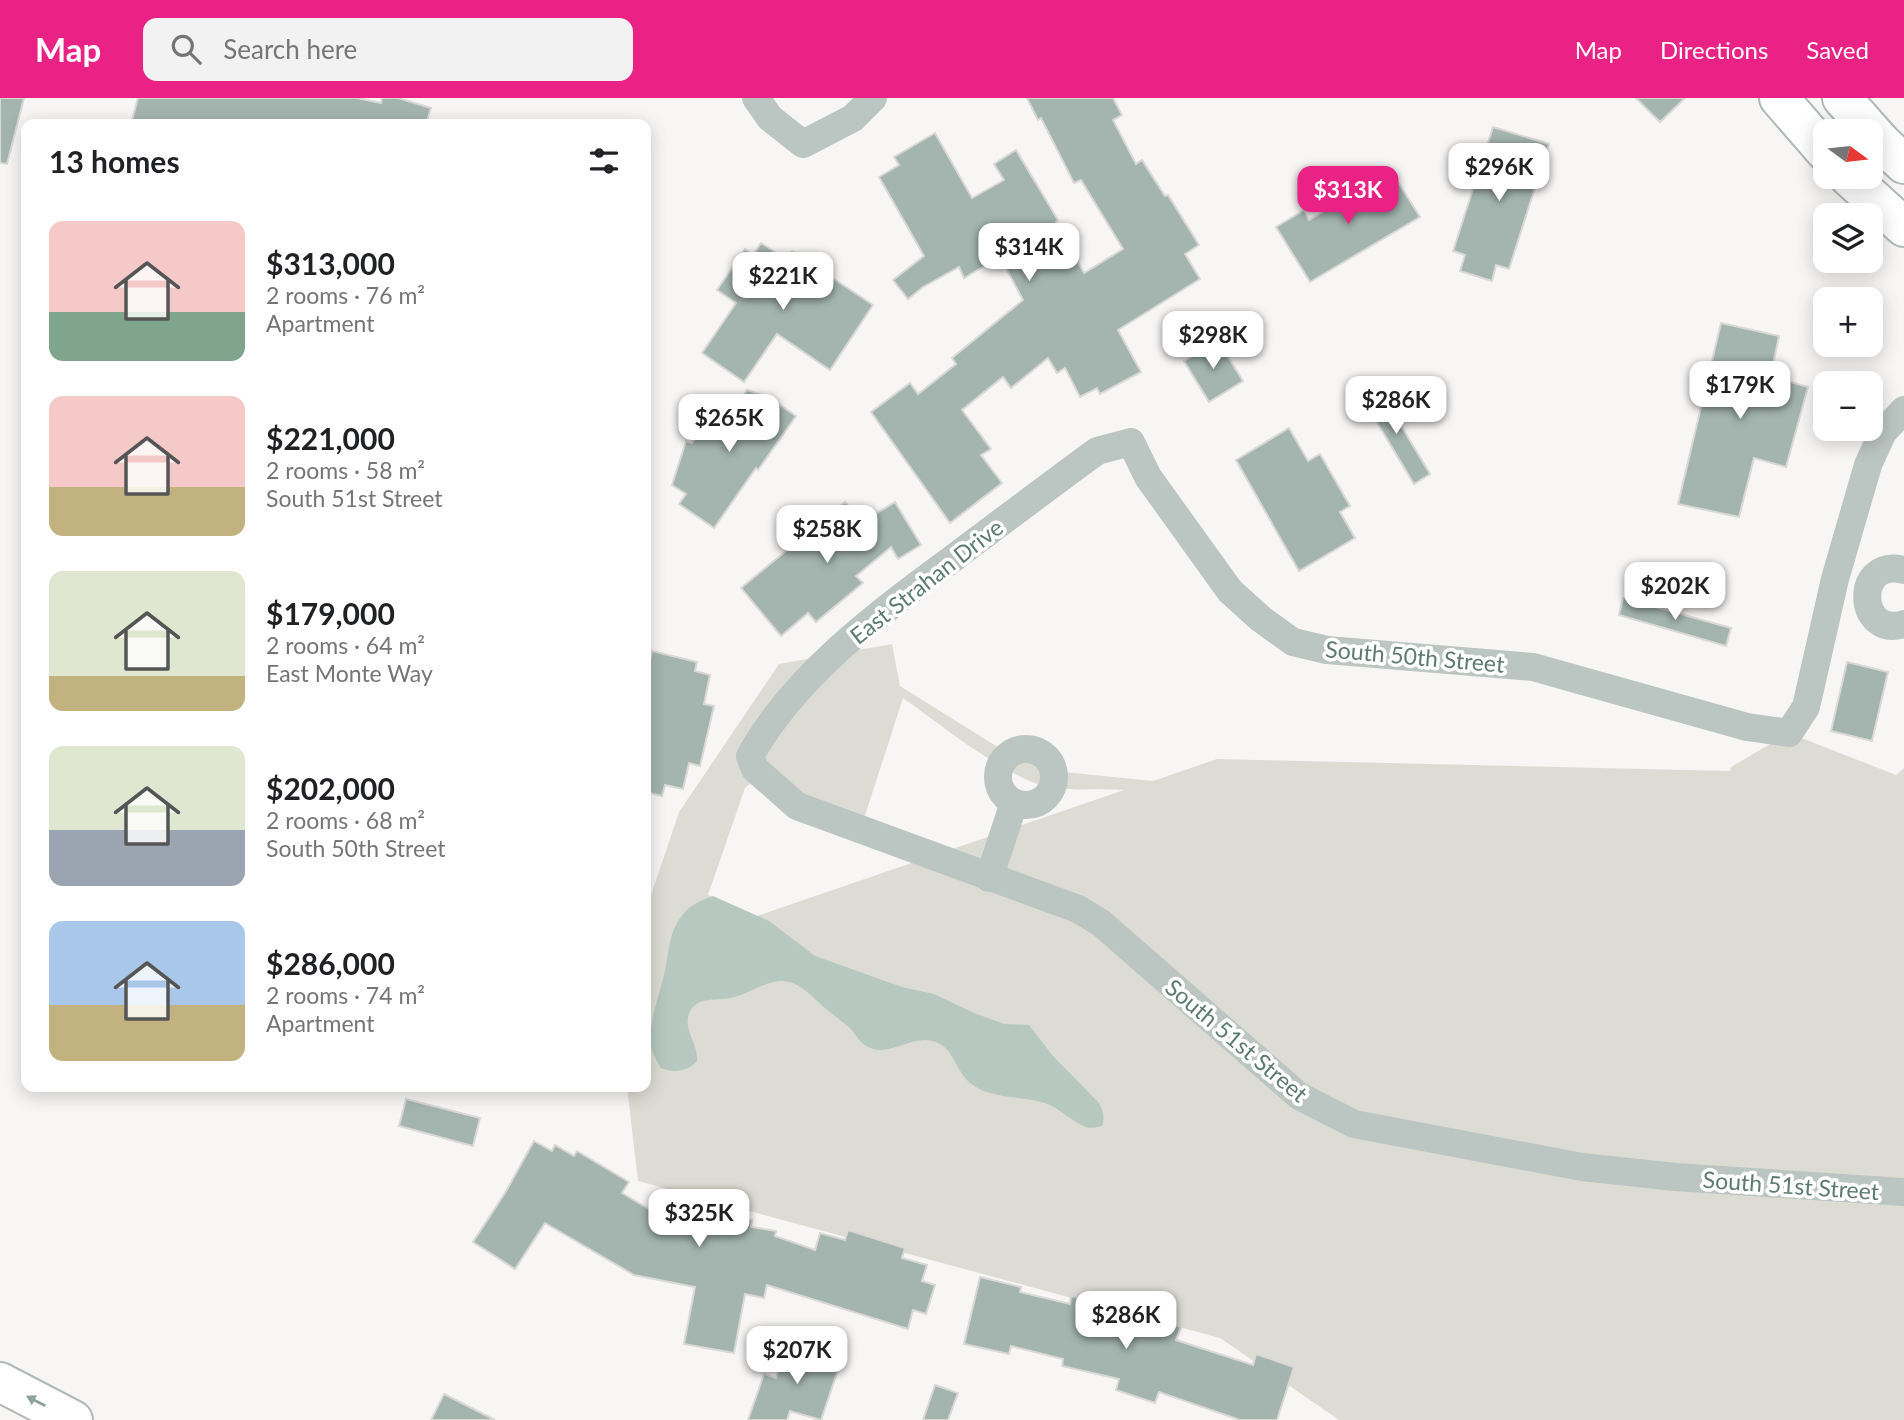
<!DOCTYPE html>
<meta charset="utf-8">
<style>
body{margin:0;font-family:Lato,sans-serif;background:#f2f2f2;color:#202124;height:100vh;display:flex;flex-direction:column;font-size:26px;white-space:nowrap}
*{box-sizing:border-box;margin:0}
p{font-size:23px;color:#757577}
.icon{flex:none;width:38px;height:38px;fill:none;stroke:currentColor;stroke-width:2;stroke-linecap:round;stroke-linejoin:round}
.map{position:relative;flex:1;overflow:hidden}
.panel{position:absolute;left:21px;top:21px;width:630px;height:973px;display:flex;flex-direction:column;background:#fff;border-radius:14px;box-shadow:0 4px 18px #0003}
.panel>*{flex:none}
.needle{width:46px;rotate:105deg}
.tools{position:absolute;left:1813px;top:21px;display:grid;gap:14px}
.tools a{display:grid;place-items:center;width:70px;height:70px;border-radius:14px;background:#fff;box-shadow:0 4px 18px #0003;font-size:35px}
.price{position:absolute;translate:-50% -60px;padding:0 16px;border-radius:14px;background:#fff;color:#222;font-size:23px;line-height:46px;filter:drop-shadow(0 2px 4px #0008)}
.price::after{content:'';position:absolute;left:50%;top:42px;width:21px;height:16px;margin-left:-10px;background:inherit;clip-path:polygon(0 0,100% 0,50% 100%)}
.price.current{background:#ea2286;color:#fff}
ul{padding:0;list-style:none}
li{display:flex;align-items:center;gap:21px;height:175px;padding:0 28px}
li span{display:grid;place-items:center;flex:none;width:196px;height:140px;border-radius:14px;color:#555}
li>.icon{margin-inline-start:auto}
span .icon{width:84px;height:84px;fill:#fffc;stroke-width:1}
li b{font-size:30px}
h2{display:flex;justify-content:space-between;align-items:center;height:84px;padding:0 28px;font-size:30px}
header{display:flex;align-items:center;gap:42px;box-sizing:border-box;height:98px;padding:0 35px;background:#ea2286;color:#fff}
header strong{font-size:33px}
nav{display:flex;gap:38px;margin-inline-start:auto;font-size:24px}
.search{width:490px;height:63px;background:#f2f2f2;display:flex;align-items:center;gap:18px;box-sizing:border-box;padding:0 24px;border-radius:14px;color:#757577;font-size:26px}
.map>svg:first-child{display:block}
.green{fill:#dddcd4;fill-rule:evenodd}
.water{fill:#b6c8bf}
.building{fill:#a4b5b0;stroke:#d9d8d7;stroke-width:2}
.lines{fill:none;stroke-linecap:round;stroke-linejoin:round}
.secondary-casing{stroke:#aebab7;stroke-width:42}
.motorway-casing{stroke:#afb9b6;stroke-width:42}
.minor{stroke:#bbc5c2;stroke-width:28}
.secondary{stroke:#fff;stroke-width:38}
.motorway{stroke:#fff;stroke-width:38}
.oneway{fill:#8ea39c}
.labels{text-anchor:middle;dominant-baseline:central;stroke-width:7;stroke-linejoin:round;paint-order:stroke}
.street-label{font-size:23px;fill:#5d7b72;stroke:#fff}
</style>
<header>
<strong>Map</strong>
<div class="search"><svg class="icon" aria-label="search" viewBox="0 0 24 24"><circle cx="10" cy="10" r="6"/><path d="M15 15l6 6"/></svg>Search here</div>
<nav><a>Map</a><a>Directions</a><a>Saved</a></nav>
</header>
<div class="map">
<svg width="1904" height="1322" viewBox="0 0 1904 1322">
<rect width="100%" height="100%" fill="#f8f6f5"/>
<!-- green -->
<path class="green" d="M892,546L900,588L1009,656L1054,673L1153,683L1217,661L1730,673L1731,669L1789,635L1896,677L1904,670V1322H1339L1220,1240L638,1083L627,989H646V812L679,714L779,566ZM903,600C940,626 1012,685 1054,690C1077,693 1101,690 1124,692L757,818L708,797L745,690L761,676L860,733Z"/>
<!-- water -->
<path class="water" d="M713,798L769,823L815,858L902,889L934,896L974,915L1004,926L1029,927L1053,958L1099,1005C1103,1013 1105,1019 1102,1028C1097,1029 1091,1031 1086,1029C1072,1024 1061,1011 1045,1005C1020,997 990,1002 969,984C957,973 953,953 940,946C915,932 891,961 868,949C860,945 856,937 850,930C842,923 833,917 825,910C812,899 800,883 781,883C763,884 747,897 730,900C717,903 700,898 691,912C680,929 699,946 697,963C687,974 674,975 661,970C655,960 650,952 650,940C651,920 658,900 663,881C669,860 667,837 681,819C689,807 700,803 713,798Z"/>
<!-- building -->
<g class="building">
<path d="M0,0H24L7,66L0,65Z"/>
<path d="M138,0H357L381,5L382,0H398L431,10L426,26H131Z"/>
<path d="M1027,0H1113L1122,17L1113,22L1136,66L1142,62L1165,98L1168,97L1199,147L1185,156L1200,181L1118,232L1141,274L1100,296L1097,290L1080,299L1065,270L1057,275L1048,260L1011,290L1003,279L962,312L991,351L981,357L1002,385L950,425L871,314L910,285L918,296L956,266L952,260L1023,202L1000,159L964,180L959,169L923,189L908,201L893,182L924,158L879,79L899,67L894,59L935,35L972,100L1004,82L994,66L1016,52L1058,122L1056,124L1084,175L1123,151L1081,82L1074,85L1041,20L1038,22Z"/>
<path d="M1636,0H1685L1660,24Z"/>
<path d="M1493,29L1549,46L1509,171L1496,167L1492,183L1460,173L1465,157L1453,153Z"/>
<path d="M1391,73L1420,119L1310,184L1276,129L1304,112L1309,122Z"/>
<path d="M761,145L786,161L792,153L873,207L830,272L777,236L744,284L702,255L736,205L717,192L745,151L753,157Z"/>
<path d="M1721,225L1779,238L1773,267L1779,268L1776,280L1808,289L1786,369L1754,360L1739,419L1678,406Z"/>
<path d="M1218,243L1243,283L1209,304L1184,263Z"/>
<path d="M1379,291L1430,376L1414,386L1363,301Z"/>
<path d="M747,292L768,299L796,318L758,372L756,370L714,430L679,406L686,396L672,387L686,343L692,345L716,310L731,315Z"/>
<path d="M1289,330L1308,363L1320,356L1350,408L1340,414L1355,440L1299,473L1236,362Z"/>
<path d="M845,404L862,424L895,404L921,447L898,461L891,449L856,478L863,485L816,524L808,515L781,538L741,490Z"/>
<path d="M1623,500L1731,530L1726,548L1619,517Z"/>
<path d="M652,553L697,564L695,573L710,577L704,606L714,608L700,668L689,665L683,691L665,687L662,698L646,694V580Z"/>
<path d="M1847,564L1888,574L1872,643L1831,633Z"/>
<path d="M406,1001L480,1020L473,1048L399,1028Z"/>
<path d="M534,1043L552,1053L555,1047L574,1058L577,1053L629,1084L622,1095L654,1114L690,1121L692,1110L752,1122L751,1129L776,1133L775,1138L815,1152L820,1135L845,1142L848,1132L905,1150L902,1160L927,1167L922,1183L935,1187L926,1216L913,1212L908,1231L767,1187L764,1200L745,1196L734,1255L684,1246L695,1189L634,1177L545,1125L515,1171L473,1144L505,1095Z"/>
<path d="M980,1179L1021,1189L1020,1194L1070,1206L1071,1198L1134,1213L1181,1229L1176,1242L1253,1267L1256,1256L1294,1269L1277,1322H1240L1159,1294L1155,1305L1116,1292L1119,1281L1062,1268L1063,1261L1011,1248L1009,1256L964,1246Z"/>
<path d="M788,1244L841,1263L821,1322L790,1313L787,1322H748L764,1276L776,1280Z"/>
<path d="M935,1287L958,1295L948,1322H923Z"/>
<path d="M444,1296L495,1322H431Z"/>
</g>
<g class="lines">
<defs>
<g id="secondary">
<path d="M1779,0L1825,53"/>
<path d="M1842,0L1881,44L1904,66"/>
<path d="M1849,79L1904,129"/>
</g>
<path id="motorway" d="M0,1284L73,1322"/>
</defs>
<!-- secondary casing -->
<use href="#secondary" class="secondary-casing"/>
<!-- motorway casing -->
<use href="#motorway" class="motorway-casing"/>
<!-- minor -->
<g class="minor">
<path d="M756,0L770,20L803,46L853,20L873,0"/>
<path d="M1904,312L1883,334L1868,367L1835,481L1806,609L1789,635L1747,629L1533,569L1327,552L1293,544L1261,521L1230,493L1148,379L1131,344L1097,353C1048,389 1000,425 951,462C878,516 795,577 750,658L755,671L797,708L1078,811L1101,825L1299,998L1354,1026L1582,1069L1675,1079L1904,1094"/>
<path d="M1904,472C1853,459 1857,541 1904,526"/>
<circle cx="1026" cy="679" r="28"/>
<path d="M989,780L1014,705"/>
</g>
<!-- secondary -->
<use href="#secondary" class="secondary"/>
<!-- motorway -->
<use href="#motorway" class="motorway"/>
</g>
<!-- one-way arrows -->
<defs><path id="oneway-solid" d="M-6-.8H1V-3.2L6.5 0L1 3.2V.8H-6Z" transform="scale(1.75)"/></defs>
<use class="oneway" href="#oneway-solid" transform="translate(36 1303) rotate(-153)"/>
<g class="labels">
<!-- street labels -->
<g class="street-label">
<text transform="translate(926 483) rotate(-38)">East Strahan Drive</text>
<text transform="translate(1415 558) rotate(5)">South 50th Street</text>
<text transform="translate(1237 942) rotate(40)">South 51st Street</text>
<text transform="translate(1791 1087) rotate(4)">South 51st Street</text>
</g>
</g>
</svg>
<div class="tools">
<a><svg class="needle" viewBox="-14 -14 28 28"><path d="M0-13l5 13h-10z" fill="#e53935"/><path d="M0 13l5-13h-10z" fill="#757577"/></svg></a>
<a><svg class="icon" aria-label="layers" viewBox="0 0 24 24"><path d="M12 4l9 5-9 5-9-5zM3 14l9 5 9-5"/></svg></a>
<a>+</a>
<a>−</a>
</div>
<b class="price" style="left:1499px;top:105px">$296K</b>
<b class="price current" style="left:1348px;top:128px">$313K</b>
<b class="price" style="left:1029px;top:185px">$314K</b>
<b class="price" style="left:783px;top:214px">$221K</b>
<b class="price" style="left:1213px;top:273px">$298K</b>
<b class="price" style="left:1740px;top:323px">$179K</b>
<b class="price" style="left:1396px;top:338px">$286K</b>
<b class="price" style="left:729px;top:356px">$265K</b>
<b class="price" style="left:827px;top:467px">$258K</b>
<b class="price" style="left:1675px;top:524px">$202K</b>
<b class="price" style="left:699px;top:1151px">$325K</b>
<b class="price" style="left:1126px;top:1253px">$286K</b>
<b class="price" style="left:797px;top:1288px">$207K</b>
<section class="panel">
<h2>13 homes<svg class="icon" aria-label="filters" viewBox="0 0 24 24"><path d="M4 7h16M4 17h16"/><circle cx="9" cy="7" r="2"/><circle cx="15" cy="17" r="2"/></svg></h2>
<ul>
<li><span style="background:linear-gradient(#f6c9c9 65%,#7fa58c 0)"><svg class="icon" aria-label="home" viewBox="0 0 24 24"><path d="M3 11l9-7 9 7M6 9v11h12V9"/></svg></span><div><b>$313,000</b><p>2 rooms · 76 m²</p><p>Apartment</p></div></li>
<li><span style="background:linear-gradient(#f6c9c9 65%,#c2b280 0)"><svg class="icon" aria-label="home" viewBox="0 0 24 24"><path d="M3 11l9-7 9 7M6 9v11h12V9"/></svg></span><div><b>$221,000</b><p>2 rooms · 58 m²</p><p>South 51st Street</p></div></li>
<li><span style="background:linear-gradient(#dfe7d0 75%,#c2b280 0)"><svg class="icon" aria-label="home" viewBox="0 0 24 24"><path d="M3 11l9-7 9 7M6 9v11h12V9"/></svg></span><div><b>$179,000</b><p>2 rooms · 64 m²</p><p>East Monte Way</p></div></li>
<li><span style="background:linear-gradient(#dfe7d0 60%,#9aa5b1 0)"><svg class="icon" aria-label="home" viewBox="0 0 24 24"><path d="M3 11l9-7 9 7M6 9v11h12V9"/></svg></span><div><b>$202,000</b><p>2 rooms · 68 m²</p><p>South 50th Street</p></div></li>
<li><span style="background:linear-gradient(#a9c7e8 60%,#c2b280 0)"><svg class="icon" aria-label="home" viewBox="0 0 24 24"><path d="M3 11l9-7 9 7M6 9v11h12V9"/></svg></span><div><b>$286,000</b><p>2 rooms · 74 m²</p><p>Apartment</p></div></li>
</ul>
</section>
</div>
